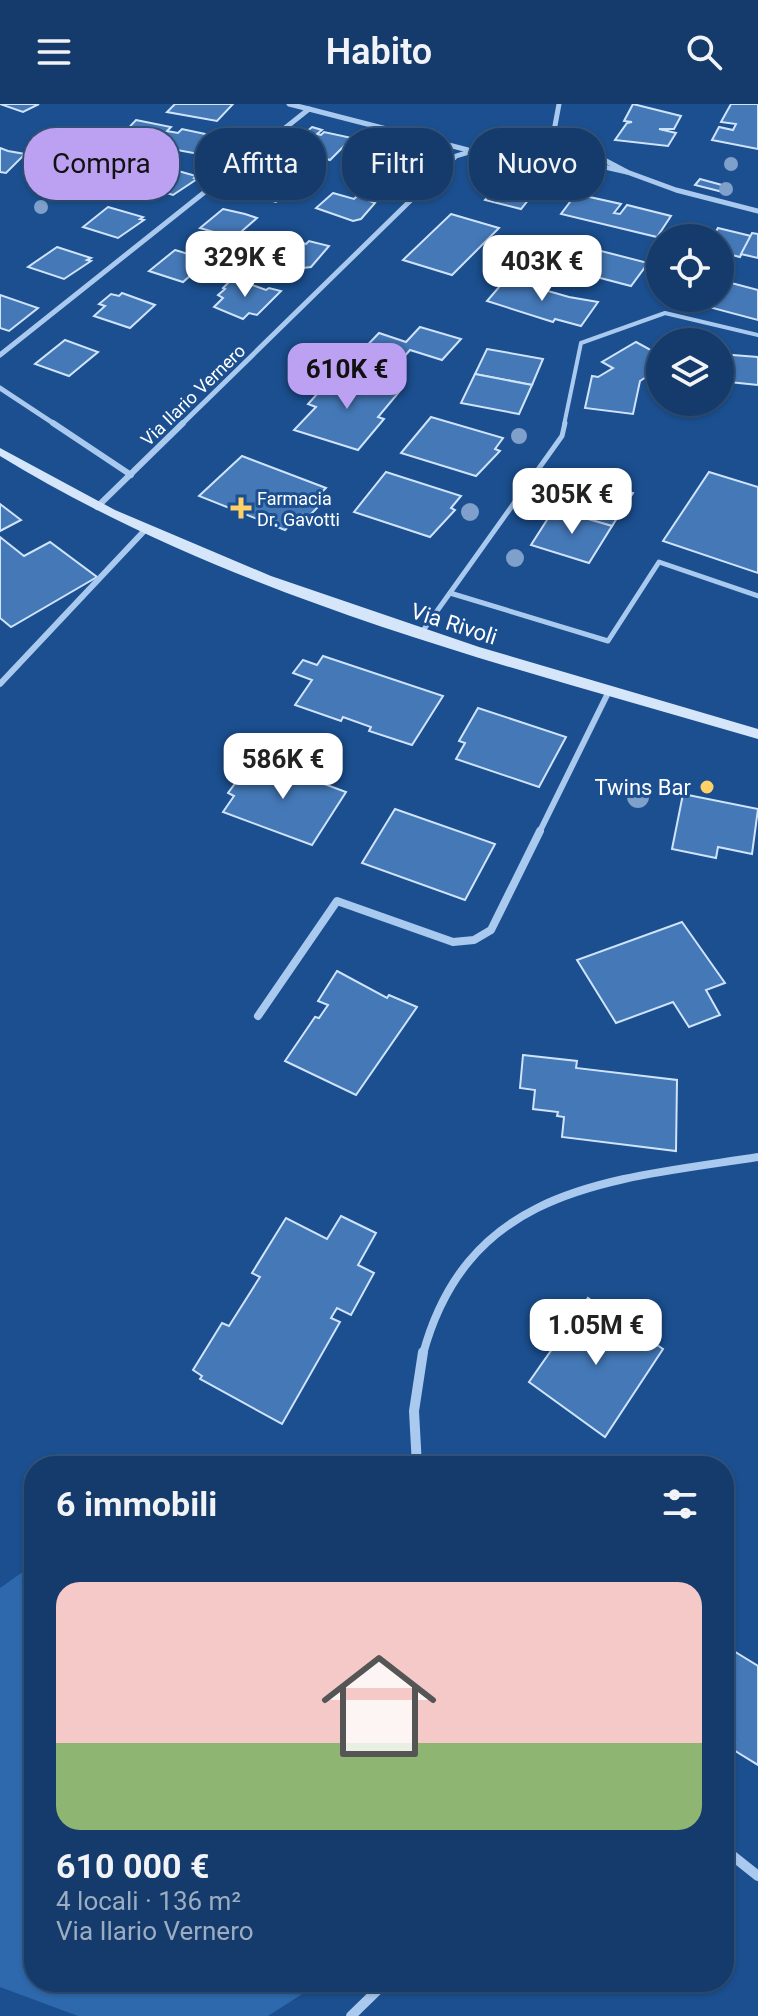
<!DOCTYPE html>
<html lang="it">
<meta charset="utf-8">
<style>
body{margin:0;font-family:Roboto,sans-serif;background:#214673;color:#f1f3f6;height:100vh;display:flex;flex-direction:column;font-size:30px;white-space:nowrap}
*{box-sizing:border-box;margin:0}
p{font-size:26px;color:#9dadc1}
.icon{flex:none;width:44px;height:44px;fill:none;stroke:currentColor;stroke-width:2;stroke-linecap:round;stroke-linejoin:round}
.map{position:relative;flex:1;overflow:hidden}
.drawer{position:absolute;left:24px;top:1352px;width:710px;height:536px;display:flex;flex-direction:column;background:#143b6b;border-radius:32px;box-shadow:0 2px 6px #0004,0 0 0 2px #33557e}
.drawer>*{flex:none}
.guide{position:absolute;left:24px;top:24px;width:710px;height:72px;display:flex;gap:16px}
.fabs{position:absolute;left:646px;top:120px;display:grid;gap:16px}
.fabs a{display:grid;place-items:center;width:88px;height:88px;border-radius:50%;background:#143b6b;box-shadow:0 2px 6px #0004,0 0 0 2px #33557e;font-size:40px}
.price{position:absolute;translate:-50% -68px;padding:0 18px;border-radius:16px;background:#fff;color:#222;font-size:26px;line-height:52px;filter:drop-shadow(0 2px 4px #0008)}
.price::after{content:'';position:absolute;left:50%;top:48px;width:24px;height:18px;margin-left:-12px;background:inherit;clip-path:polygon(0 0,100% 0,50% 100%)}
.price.current{background:#bca0f2;color:#111}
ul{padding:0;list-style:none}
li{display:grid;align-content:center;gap:16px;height:424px;padding:0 32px}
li+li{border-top:2px solid #33557e}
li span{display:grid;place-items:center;height:248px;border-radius:24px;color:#555}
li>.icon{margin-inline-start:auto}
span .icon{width:144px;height:144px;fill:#fffc;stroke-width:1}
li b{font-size:34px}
h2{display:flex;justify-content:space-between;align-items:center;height:96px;padding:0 32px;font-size:34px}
.tag{padding:0 28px;border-radius:32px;background:#143b6b;box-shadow:0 2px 6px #0004,0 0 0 2px #33557e;font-size:28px;line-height:72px}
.tag.current{background:#bca0f2;color:#111}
header{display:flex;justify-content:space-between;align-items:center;height:104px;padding:0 32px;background:#143b6b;font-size:36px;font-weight:600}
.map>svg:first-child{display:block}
.green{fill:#2e69ad}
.building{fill:#4478b7;stroke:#cfe3fa;stroke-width:2}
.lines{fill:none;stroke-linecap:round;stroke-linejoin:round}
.lane-far1{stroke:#a9c9ee;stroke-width:4}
.lane{stroke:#a9c9ee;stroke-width:5}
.street-far3{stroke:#a9c9ee;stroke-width:5}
.street-far2{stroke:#a9c9ee;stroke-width:6}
.street-far1{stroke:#a9c9ee;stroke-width:8}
.street{stroke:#a9c9ee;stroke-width:10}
.secondary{fill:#d6e6fa;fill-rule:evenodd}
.tree{fill:#7ea0ca}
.poi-dot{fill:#ffd166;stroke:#1b4f8f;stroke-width:3}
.labels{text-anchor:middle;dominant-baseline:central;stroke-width:6;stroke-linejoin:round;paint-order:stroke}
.far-street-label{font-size:18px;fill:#fff;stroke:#1b4f8f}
.far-poi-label{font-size:18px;fill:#fff;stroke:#1b4f8f;text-anchor:start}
.street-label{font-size:22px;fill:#fff;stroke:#1b4f8f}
.poi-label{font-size:22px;fill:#fff;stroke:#1b4f8f;text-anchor:end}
</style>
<header><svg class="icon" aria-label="menu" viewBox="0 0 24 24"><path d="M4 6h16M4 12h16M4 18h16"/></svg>Habito<svg class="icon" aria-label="search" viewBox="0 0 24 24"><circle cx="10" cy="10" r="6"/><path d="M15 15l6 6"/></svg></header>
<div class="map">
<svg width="758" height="1912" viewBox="0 0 758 1912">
<rect width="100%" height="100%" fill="#1b4f8f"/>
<!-- green -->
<path class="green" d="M34,1460V1878H321L268,1912H78L0,1883V1484Z"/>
<!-- building -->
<g class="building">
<path d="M0,0H39L23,8Z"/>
<path d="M175,0H233L217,17L167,8Z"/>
<path d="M633,0L681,12L674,25H659L676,29L668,42L615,36L627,19L632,18L624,17Z"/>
<path d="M731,0H758V45L712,36L719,23L733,26L736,20L721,18Z"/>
<path d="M136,16L171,23L167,27L178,29L182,25L219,33L204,51L118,35Z"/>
<path d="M312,23L322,26L317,30L321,31L324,28L352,34L330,56L306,49L310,46L296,42L300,39L296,37Z"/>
<path d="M0,44L8,47L25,50L6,69L0,68Z"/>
<path d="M164,63L196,72L194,74L197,75L173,91L140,81Z"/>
<path d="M518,63L548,71L521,105L485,96L509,68L513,69Z"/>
<path d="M266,70L298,79L276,98L244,89Z"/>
<path d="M700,75L722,81L727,83L723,88L695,81Z"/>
<path d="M333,89L354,95L357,92L375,99L361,115L353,117L316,104Z"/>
<path d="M576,90L621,100L614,109L620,110L627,101L671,112L657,133L561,110Z"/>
<path d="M108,103L143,113L140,115L144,116L118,134L83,123Z"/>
<path d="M223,105L245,110L257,114L234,134L200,124Z"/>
<path d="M451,110L499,124L452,171L403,156Z"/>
<path d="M718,124L751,132L740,153L720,148V134H712Z"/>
<path d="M752,129L758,130V154L741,150Z"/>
<path d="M284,133L306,140L309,137L329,142L311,163L303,164L266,150Z"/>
<path d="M558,136L648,159L631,182L539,158Z"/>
<path d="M57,143L91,154L87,156L91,157L64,175L28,163Z"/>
<path d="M175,146L208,156L183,178L149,167Z"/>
<path d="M233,174L266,186L269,184L281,187L257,211L249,209L243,215L214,203L223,194L218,191L225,185L223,184Z"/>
<path d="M506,175L569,193L598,198L581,222L555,215L553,218L487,197Z"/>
<path d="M720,176L758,186V216L705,202L707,199L687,194H720Z"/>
<path d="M122,189L155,201L130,224L94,212L105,202L99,200L111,190L119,192Z"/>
<path d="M0,191L38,204L9,227L0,224Z"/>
<path d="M420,223L461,235L442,256L410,246L394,264L357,252L379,229L406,238Z"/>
<path d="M65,236L98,248L69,272L35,260Z"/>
<path d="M636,238L660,251V264L640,277L633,310L585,304L592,272L598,273L613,264L602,258Z"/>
<path d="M487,245L543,255L532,281L475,270Z"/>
<path d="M720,250L758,253V281L720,277Z"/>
<path d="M336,269L399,288L378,313L384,315L358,346L294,326L316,303L308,300Z"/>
<path d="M475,270L532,281L519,310L461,299Z"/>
<path d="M431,313L503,334L495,345L500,347L476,372L401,349Z"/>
<path d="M242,352L326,384L312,398L320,401L309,412L302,410L285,426L199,392Z"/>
<path d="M386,368L461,392L451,404L455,406L430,433L354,408Z"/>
<path d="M709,368L758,383V469L663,437Z"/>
<path d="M576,372L633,389L612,422L554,405Z"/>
<path d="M0,400L21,416L0,427Z"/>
<path d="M554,405L612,422L589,459L531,441Z"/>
<path d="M0,433L24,452L50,438L97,473L11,523L0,514Z"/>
<path d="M323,552L443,592L412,641L369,627L371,623L343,613L341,617L295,601L312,576L293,569L303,556L317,561Z"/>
<path d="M478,604L566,633L539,683L456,655L465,639L459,637Z"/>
<path d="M254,654L346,688L312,741L223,708L234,692L228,689Z"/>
<path d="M683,690L758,705L752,750L718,743L716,754L672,745Z"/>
<path d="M395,705L495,740L465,796L362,759Z"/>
<path d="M682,818L725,879L706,886L720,911L689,923L673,898L616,919L577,856Z"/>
<path d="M337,867L387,894L389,891L417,903L356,991L285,957L315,913L319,914L328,901L318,897Z"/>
<path d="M523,951L577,957L576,964L677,976L676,1047L562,1033L564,1013L557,1012L558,1008L533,1005L535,986L520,984Z"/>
<path d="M341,1112L376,1129L358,1161L374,1169L351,1211L337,1204L331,1214L340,1218L282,1320L200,1275L202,1272L193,1266L222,1219L229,1222L260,1173L252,1169L286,1114L327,1135Z"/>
<path d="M588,1194L663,1245L605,1333L529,1278Z"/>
<path d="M724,1541L758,1562V1661L732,1645L735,1640L724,1633Z"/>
</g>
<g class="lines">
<!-- lane-far1 -->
<path class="lane-far1" d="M564,321L581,239L665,209L758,231"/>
<!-- lane -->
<g class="lane">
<path d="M450,489L608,537L659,458L758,492"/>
<path d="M422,528L562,332L565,319"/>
</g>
<!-- street-far3 -->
<g class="street-far3">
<path d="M289,0L309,5"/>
<path d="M559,0L554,27L561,33L627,68L676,86L758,107"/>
<path d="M0,251L309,5L468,46"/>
<path d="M0,284L56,321"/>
<path d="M181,321L456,52C512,32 571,57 627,68"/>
</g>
<!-- street-far2 -->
<g class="street-far2">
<path d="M53,319L131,371"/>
<path d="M97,403L183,319"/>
<path d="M0,580L145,426"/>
<path d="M539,729L609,587"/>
</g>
<!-- street-far1 -->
<g class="street-far1">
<path d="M258,912L337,797L453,838L474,836L491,826L540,727"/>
<path d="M423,1250C469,1081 612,1076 758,1053"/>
</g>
<!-- street -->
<g class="street">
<path d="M417,1362L414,1307L423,1248"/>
<path d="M724,1745L758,1772"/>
<path d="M351,1912L386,1878"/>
</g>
<!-- secondary -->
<path class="secondary" d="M0,344L115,406L271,472L479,543L758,625V635C500,560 231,493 0,352Z"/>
</g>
<!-- trees -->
<g class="tree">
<circle cx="731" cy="60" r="7"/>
<circle cx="726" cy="85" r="7"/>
<circle cx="41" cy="103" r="7"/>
<circle cx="519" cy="332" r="8"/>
<circle cx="470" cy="408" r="9"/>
<circle cx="515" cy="454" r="9"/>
<circle cx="638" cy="693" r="11"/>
</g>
<!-- markers -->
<g class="poi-dot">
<path d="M237 392h8v8h8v8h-8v8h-8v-8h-8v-8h8z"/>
<circle cx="707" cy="683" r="8"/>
</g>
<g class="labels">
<!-- far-street labels -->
<g class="far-street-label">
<text transform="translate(193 291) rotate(-44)">Via Ilario Vernero</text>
</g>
<!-- far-poi labels -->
<g class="far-poi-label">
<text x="257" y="394">Farmacia<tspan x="257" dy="21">Dr. Gavotti</tspan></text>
</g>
<!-- street labels -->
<g class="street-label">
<text transform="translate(454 520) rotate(18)">Via Rivoli</text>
</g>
<!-- poi labels -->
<g class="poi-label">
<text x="691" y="683">Twins Bar</text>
</g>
</g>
</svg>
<div class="fabs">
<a><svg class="icon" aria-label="locate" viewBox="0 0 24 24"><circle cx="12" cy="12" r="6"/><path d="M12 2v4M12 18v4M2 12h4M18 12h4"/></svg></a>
<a><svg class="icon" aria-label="layers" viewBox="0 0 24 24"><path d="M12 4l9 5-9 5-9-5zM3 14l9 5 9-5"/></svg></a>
</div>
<b class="price" style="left:245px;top:195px">329K €</b>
<b class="price" style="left:542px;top:199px">403K €</b>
<b class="price current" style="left:347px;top:307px">610K €</b>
<b class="price" style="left:572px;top:432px">305K €</b>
<b class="price" style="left:283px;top:697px">586K €</b>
<b class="price" style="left:596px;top:1263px">1.05M €</b>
<div class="guide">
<a class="tag current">Compra</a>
<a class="tag">Affitta</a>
<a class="tag">Filtri</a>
<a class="tag">Nuovo</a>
</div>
<section class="drawer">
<h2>6 immobili<svg class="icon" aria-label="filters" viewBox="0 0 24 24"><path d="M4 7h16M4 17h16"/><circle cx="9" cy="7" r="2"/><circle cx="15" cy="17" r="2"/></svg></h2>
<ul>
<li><span style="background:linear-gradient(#f6c9c9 65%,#8fb573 0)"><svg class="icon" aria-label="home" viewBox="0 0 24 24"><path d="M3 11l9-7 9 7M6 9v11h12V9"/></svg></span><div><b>610 000 €</b><p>4 locali · 136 m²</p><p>Via Ilario Vernero</p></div></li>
</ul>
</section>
</div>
